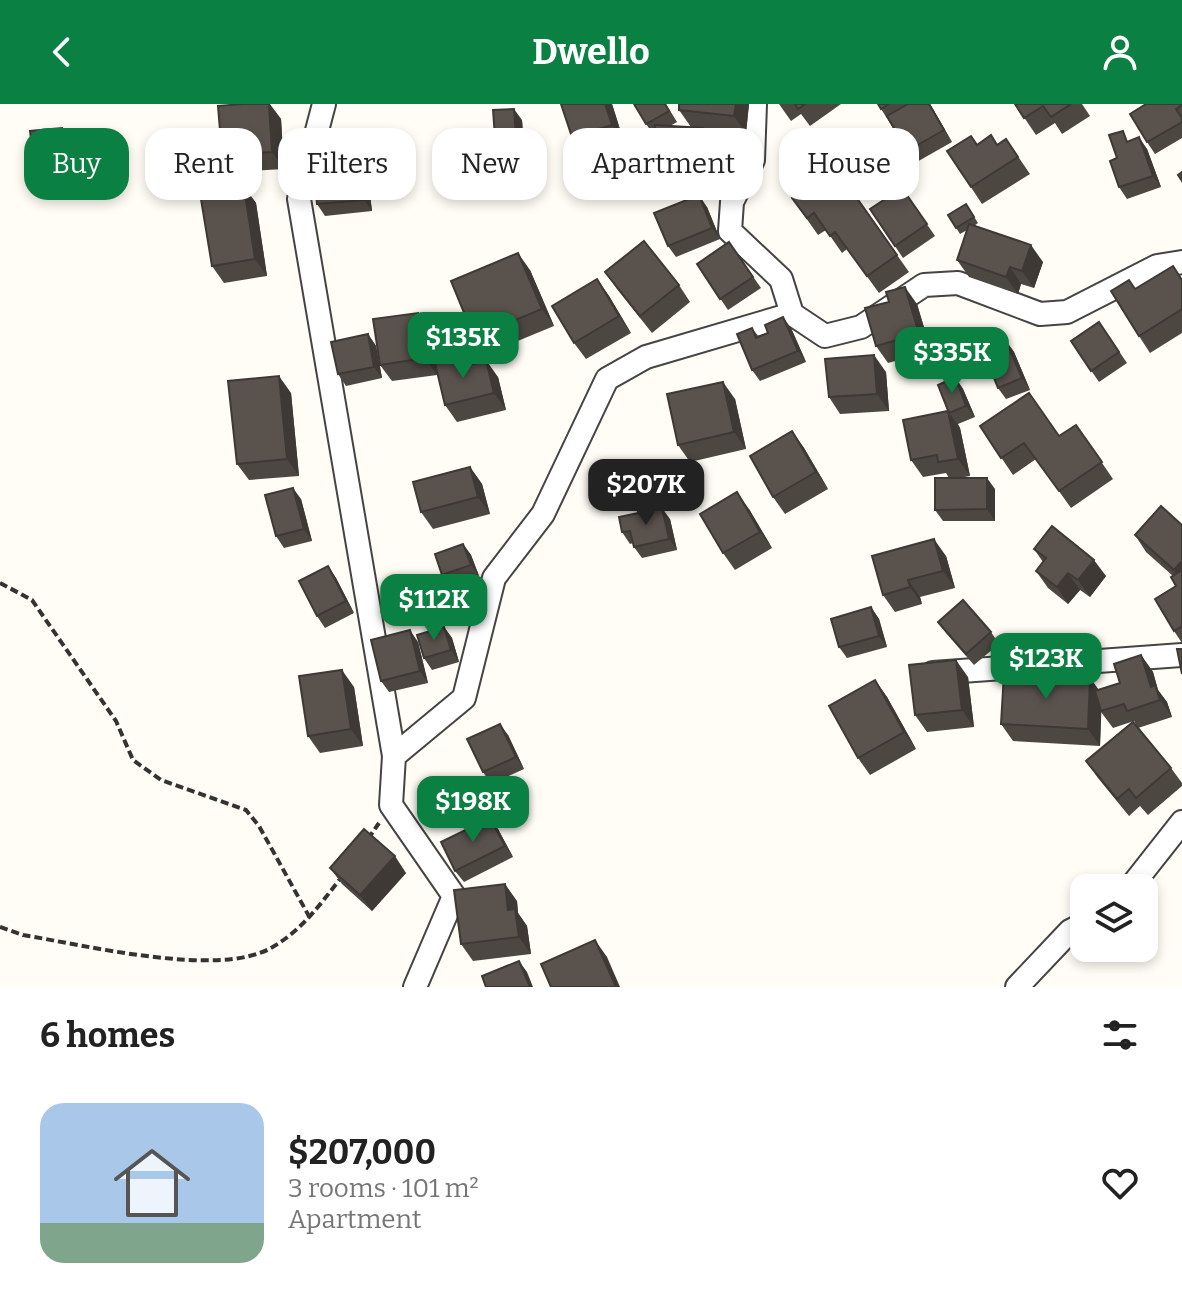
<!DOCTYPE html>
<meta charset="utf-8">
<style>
body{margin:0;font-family:Bitter,serif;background:#f6f6f6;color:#222;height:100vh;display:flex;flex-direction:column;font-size:30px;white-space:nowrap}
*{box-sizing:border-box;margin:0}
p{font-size:26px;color:#767676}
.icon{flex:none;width:44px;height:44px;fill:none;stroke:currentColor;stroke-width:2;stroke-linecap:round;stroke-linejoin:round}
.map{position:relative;height:883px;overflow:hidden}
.drawer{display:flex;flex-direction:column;background:#fff;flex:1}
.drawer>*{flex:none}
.guide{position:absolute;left:24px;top:24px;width:1134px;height:72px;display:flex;gap:16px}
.tools{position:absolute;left:1070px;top:770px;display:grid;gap:16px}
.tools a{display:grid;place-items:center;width:88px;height:88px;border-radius:16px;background:#fff;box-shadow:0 4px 12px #0003;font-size:40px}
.price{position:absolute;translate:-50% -68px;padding:0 18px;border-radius:16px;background:#0b8043;color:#fff;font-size:26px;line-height:52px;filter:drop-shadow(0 2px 4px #0008)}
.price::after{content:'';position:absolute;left:50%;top:48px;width:24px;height:18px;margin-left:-12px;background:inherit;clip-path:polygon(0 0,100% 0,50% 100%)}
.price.current{background:#222;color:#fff}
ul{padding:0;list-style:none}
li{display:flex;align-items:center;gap:24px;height:200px;padding:0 40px}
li+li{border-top:2px solid #e0e0e0}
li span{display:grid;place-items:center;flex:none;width:224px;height:160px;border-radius:24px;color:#555}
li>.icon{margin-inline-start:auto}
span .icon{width:96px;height:96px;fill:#fffc;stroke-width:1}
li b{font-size:34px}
h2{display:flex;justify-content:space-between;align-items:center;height:96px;padding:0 40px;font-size:34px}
.chip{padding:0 28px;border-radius:24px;background:#fff;box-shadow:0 4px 12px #0003;font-size:28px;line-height:72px}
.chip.current{background:#0b8043;color:#fff}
header{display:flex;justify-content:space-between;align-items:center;height:104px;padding:0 40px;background:#0b8043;color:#fff;font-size:36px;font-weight:700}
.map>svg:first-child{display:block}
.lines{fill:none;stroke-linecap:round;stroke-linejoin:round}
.minor-casing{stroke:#444;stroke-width:26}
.path{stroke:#333;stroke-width:4;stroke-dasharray:8 4;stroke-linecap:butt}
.minor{stroke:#fff;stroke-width:22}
.wall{fill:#4d4742}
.shaded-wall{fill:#3f3936}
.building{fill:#5a524d;stroke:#3f3936;stroke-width:2}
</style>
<header><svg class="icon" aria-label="back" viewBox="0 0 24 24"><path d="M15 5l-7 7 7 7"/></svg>Dwello<svg class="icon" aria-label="person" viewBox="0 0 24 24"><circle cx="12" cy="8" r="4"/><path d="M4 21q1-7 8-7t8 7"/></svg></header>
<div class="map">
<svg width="1182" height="883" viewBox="0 0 1182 883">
<rect width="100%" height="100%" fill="#fffdf5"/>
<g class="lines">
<defs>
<g id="minor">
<path d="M324,0L299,95L394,652"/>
<path d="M755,0L753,56L732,98L730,127L781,175L792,210L825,232L861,223L924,181L958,179L1040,210L1067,208L1157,162L1182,158"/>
<path d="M933,569L1182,551"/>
<path d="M1130,784L1182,718"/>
<path d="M415,883L454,792L391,701L394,652L464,594L494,474L543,410L607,275L646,253L792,210"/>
<path d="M1017,883L1070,827L1084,820"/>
</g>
</defs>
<!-- minor casing -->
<use href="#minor" class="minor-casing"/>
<!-- path -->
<g class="path">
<path d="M0,479L32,496L116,617L133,656L161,676L246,706L259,722L310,814"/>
<path d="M368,735L379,719"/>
<path d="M0,823L23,831C84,841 218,874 271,844C301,827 319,802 340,775"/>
</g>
<!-- minor -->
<use href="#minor" class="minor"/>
</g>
<!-- wall -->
<g class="wall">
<path d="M243,0H270L281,15L284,65L234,68L222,51Z"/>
<path d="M612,0L624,38L584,50L572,33Z"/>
<path d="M666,0L677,18L670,22L691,23L679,6L749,0L746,29L704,24L715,41L713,84L665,82L653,65L654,31L646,20Z"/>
<path d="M779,0H841L810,22L801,10L791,17Z"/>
<path d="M878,0H930L952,38L915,59Z"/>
<path d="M1015,0H1082L1090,12L1062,30L1055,19L1036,31Z"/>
<path d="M1146,0H1182V34L1155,50L1147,38Z"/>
<path d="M522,16L524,43L503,45L495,33Z"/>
<path d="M62,24L70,35L75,74L43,78L35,66Z"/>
<path d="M1006,35L1030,70L982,100L947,47L977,40L998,41Z"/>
<path d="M1130,36L1147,45L1161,83L1127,95L1119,83L1117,54Z"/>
<path d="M835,63L909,168L879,189L847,145L842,149L826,126L818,131L792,94Z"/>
<path d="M368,74L372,107L325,112L317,100Z"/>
<path d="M244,83L256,99L267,172L224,179L212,162Z"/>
<path d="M902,84L935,132L903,154L870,105Z"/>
<path d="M966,100L978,119L974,122L1043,158L1034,184L1021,180L1018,190L969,173L957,156L967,126L960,130L948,111Z"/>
<path d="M707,103L720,135L676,153L668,142Z"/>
<path d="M729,138L761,184L728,206L697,160Z"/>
<path d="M530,166L554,222L486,250L474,233Z"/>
<path d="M605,168L679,181L690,198L652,229L617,185Z"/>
<path d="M1182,174V229L1150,249L1139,232L1136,185Z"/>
<path d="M597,175L609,192L631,229L586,255L574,239Z"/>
<path d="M889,198L917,200L931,247L888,259L876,242Z"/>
<path d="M1099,218L1127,259L1099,278L1071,237Z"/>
<path d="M752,224L759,233L768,229L791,224L806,258L760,277L752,266Z"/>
<path d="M430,226L435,259L473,260L498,273L506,306L457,318L445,301L436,262L437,271L392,277L380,261Z"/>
<path d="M368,230L376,242L382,274L346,282L338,270Z"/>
<path d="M1006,237L1014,248L1030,286L1006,295L998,284Z"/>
<path d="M886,268L889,307L840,310L829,293Z"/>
<path d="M955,273L963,285L975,313L958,320L960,324L970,372L959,374L995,385V417H943L935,406L949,374L946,369L923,373L911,356L948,307Z"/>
<path d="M291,289L299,372L249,376L237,360Z"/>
<path d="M735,295L746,345L690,358L678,341Z"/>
<path d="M1076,321L1113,375L1071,404L1036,355L1013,371L980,322L1059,332Z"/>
<path d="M792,327L804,344L828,385L785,410L773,393Z"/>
<path d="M470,363L482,380L490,410L433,425L421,408Z"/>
<path d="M301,395L312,437L284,444L276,432Z"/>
<path d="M749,405L772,444L735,466L723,449Z"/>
<path d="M670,415L677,446L642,454L634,443L633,439L630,440L622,428Z"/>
<path d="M1182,421V539L1174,527L1176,482L1173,472L1146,448L1135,431Z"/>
<path d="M463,440L471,451L479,472L450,482L442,471Z"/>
<path d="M1034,445L1106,472L1090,493L1080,486L1068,500L1048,484L1036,467L1043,458Z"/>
<path d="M946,452L955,484L920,493L922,500L895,508L883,491Z"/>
<path d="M328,462L336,474L354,509L325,524L317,512Z"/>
<path d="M871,503L879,515L887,543L847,554L839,543Z"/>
<path d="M938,518L991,528L999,540L974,561L946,529Z"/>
<path d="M444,523L452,534L459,558L432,566L424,554Z"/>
<path d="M418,538L428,579L389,588L381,577Z"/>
<path d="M1141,551L1153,568L1158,586L1167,598L1172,613L1138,624L1134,617L1113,624L1101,608L1100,642L1013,637L1001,620L1090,574L1099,586L1120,579Z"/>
<path d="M968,573L974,623L927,628L915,611Z"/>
<path d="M875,576L887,593L916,645L870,671L858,654Z"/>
<path d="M354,583L363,642L320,649L308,632Z"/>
<path d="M508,631L524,665L491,680L483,668Z"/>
<path d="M1086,657L1171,664L1182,679V682L1148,711L1140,702L1129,712L1098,674Z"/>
<path d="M498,725L513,753L464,778L455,767Z"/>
<path d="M330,764L406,769L372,807L342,780Z"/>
<path d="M517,797L518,809L527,822L531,850L473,857L461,840Z"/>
</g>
<!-- shaded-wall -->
<g class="shaded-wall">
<path d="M269,0L281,15L284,65L272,48Z"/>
<path d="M605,0H612L624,38L612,21Z"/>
<path d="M736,0H749L746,29L734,12Z"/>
<path d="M929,0H930L952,38L944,26Z"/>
<path d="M514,5L522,16L524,43L516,32Z"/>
<path d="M62,24L70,35L75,74L67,63Z"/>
<path d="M703,24L715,41L713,84L702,68Z"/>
<path d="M1139,33L1147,45L1161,83L1153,72Z"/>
<path d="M360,62L368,74L372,107L364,96Z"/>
<path d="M244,83L256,99L267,172L255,155Z"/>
<path d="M699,91L707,103L720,135L712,124Z"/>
<path d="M1031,141L1043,158L1034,184L1022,167Z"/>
<path d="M518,149L530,166L554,222L542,205Z"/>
<path d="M1010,163L1021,180L1018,190L1006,173Z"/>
<path d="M597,175L609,192L631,229L619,212Z"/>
<path d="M905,183L917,200L931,247L919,230Z"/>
<path d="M418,209L430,226L437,271L425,254Z"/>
<path d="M783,213L791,224L806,258L798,247Z"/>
<path d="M368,230L376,242L382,274L374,263Z"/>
<path d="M1006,237L1014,248L1030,286L1022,274Z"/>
<path d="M874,251L886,268L889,307L877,290Z"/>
<path d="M486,256L498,273L506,306L494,289Z"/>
<path d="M279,272L291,289L299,372L287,355Z"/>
<path d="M955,273L963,285L975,313L966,302Z"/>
<path d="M723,278L735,295L746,345L734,328Z"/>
<path d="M948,307L960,324L970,372L958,355Z"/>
<path d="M792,327L804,344L828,385L816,368Z"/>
<path d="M470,363L482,380L490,410L478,393Z"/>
<path d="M987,374L995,385V417L987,405Z"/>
<path d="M293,384L301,395L312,437L304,425Z"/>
<path d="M737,388L749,405L772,444L760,428Z"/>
<path d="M662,404L670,415L677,446L669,435Z"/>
<path d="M934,435L946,452L955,484L943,467Z"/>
<path d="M463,440L471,451L479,472L471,461Z"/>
<path d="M1094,456L1106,472L1090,493L1078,476Z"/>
<path d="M1182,457V478L1174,466Z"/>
<path d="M328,462L336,474L354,509L346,497Z"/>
<path d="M1068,469L1080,486L1068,500L1057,483Z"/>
<path d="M908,476L920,493L922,500L910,483Z"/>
<path d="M871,503L879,515L887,543L879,532Z"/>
<path d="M444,523L452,534L459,558L451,546Z"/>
<path d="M410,526L418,538L428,579L420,567Z"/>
<path d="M1141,551L1153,568L1158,586L1167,598L1172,613L1151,583Z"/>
<path d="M956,556L968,573L974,623L962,606Z"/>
<path d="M342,566L354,583L363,642L351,625Z"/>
<path d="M1090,574L1102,591L1100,642L1088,625Z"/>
<path d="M875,576L887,593L916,645L904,628Z"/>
<path d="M500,620L508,631L524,665L516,653Z"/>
<path d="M490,714L498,725L513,753L505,742Z"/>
<path d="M395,752L406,769L372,807L360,791Z"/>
<path d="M505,780L517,797L518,809L527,822L531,850L519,833L508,806Z"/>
<path d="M595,836L607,853L620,883H616Z"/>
<path d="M519,857L527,868L533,883H530Z"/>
</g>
<!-- building -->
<g class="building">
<path d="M243,0H269L272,48L222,51L218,2Z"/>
<path d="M561,0H605L612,21L572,33Z"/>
<path d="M634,0H665L669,7L646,20Z"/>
<path d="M679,0H736L734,12L679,6Z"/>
<path d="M795,0H805L798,5Z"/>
<path d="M878,0H889L881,5Z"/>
<path d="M908,0H929L944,26L907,47L887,12Z"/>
<path d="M1015,0H1071L1051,13L1043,2L1024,14Z"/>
<path d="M1146,0H1182V1L1176,5L1182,14V18L1147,38L1130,10Z"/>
<path d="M514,5L516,32L495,33L493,6Z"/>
<path d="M655,21L703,24L702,68L653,65Z"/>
<path d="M62,24L67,63L35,66L30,27Z"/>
<path d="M1123,27L1127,38L1139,33L1153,72L1119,83L1110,57L1117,54L1109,31Z"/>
<path d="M991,31L997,41L1006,35L1018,53L971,83L947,47L971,32L977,41Z"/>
<path d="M360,62L364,96L317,100L314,67Z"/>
<path d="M835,63L897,151L867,172L835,128L830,132L814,109L807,114L792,94Z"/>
<path d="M1182,68V77L1178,71Z"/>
<path d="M244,83L255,155L212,162L200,89Z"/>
<path d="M902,84L927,120L895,142L870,105Z"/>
<path d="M699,91L712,124L668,142L654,109Z"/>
<path d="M966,100L974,113L956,124L948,111Z"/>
<path d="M969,120L1031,141L1022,167L1010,163L1006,173L957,156Z"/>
<path d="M644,137L679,181L640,212L605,168Z"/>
<path d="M729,138L753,173L720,195L697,160Z"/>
<path d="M518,149L542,205L474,233L451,177Z"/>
<path d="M1173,162L1182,176V205L1139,232L1111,187L1129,176L1135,185Z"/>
<path d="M597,175L619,212L574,239L552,202Z"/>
<path d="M905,183L919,230L876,242L865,204L889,198L886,188Z"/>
<path d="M418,209L425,254L380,261L373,215Z"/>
<path d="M783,213L798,247L752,266L737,230L752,224L756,234L768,229L765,221Z"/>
<path d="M1099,218L1119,248L1091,267L1071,237Z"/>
<path d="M368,230L374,263L338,270L331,238Z"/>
<path d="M1006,237L1022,274L998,284L983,247Z"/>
<path d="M467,251L469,261L486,256L494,289L445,301L435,259Z"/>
<path d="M874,251L877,290L829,293L825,255Z"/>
<path d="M279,272L287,355L237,360L228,277Z"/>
<path d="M955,273L966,302L949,309L938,281Z"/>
<path d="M723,278L734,328L678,341L667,290Z"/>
<path d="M1029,289L1059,332L1076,321L1102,358L1059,387L1024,339L1001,354L980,322Z"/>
<path d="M948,307L958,355L938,358L937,351L911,356L903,316Z"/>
<path d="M792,327L816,368L773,393L750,352Z"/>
<path d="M470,363L478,393L421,408L413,378Z"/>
<path d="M935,374H987V405L935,406Z"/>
<path d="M293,384L304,425L276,432L265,391Z"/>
<path d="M737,388L760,428L723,449L700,410Z"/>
<path d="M1161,402L1182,421V457L1174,466L1135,431Z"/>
<path d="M662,404L669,435L634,443L630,427L622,428L619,413Z"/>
<path d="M1052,422L1094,456L1078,476L1068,469L1057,483L1036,467L1046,454L1034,445Z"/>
<path d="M934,435L943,467L908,476L910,483L883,491L872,452Z"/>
<path d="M463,440L471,461L442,471L435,450Z"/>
<path d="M328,462L346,497L317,512L299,477Z"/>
<path d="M1182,466V522L1174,527L1155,495L1176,482L1171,473Z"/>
<path d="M963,496L991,528L966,550L938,518Z"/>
<path d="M871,503L879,532L839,543L831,515Z"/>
<path d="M444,523L451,546L424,554L417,531Z"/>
<path d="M410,526L420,567L381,577L371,536Z"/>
<path d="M1177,545H1182V570Z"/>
<path d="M1141,551L1151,583L1155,581L1160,596L1127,607L1124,600L1101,607L1095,587L1120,579L1114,560Z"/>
<path d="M956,556L962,606L915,611L909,561Z"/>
<path d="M342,566L351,625L308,632L299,572Z"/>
<path d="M1004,569L1090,574L1088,625L1001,620Z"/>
<path d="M875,576L904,628L858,654L829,602Z"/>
<path d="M1133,618L1171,664L1136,694L1129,685L1117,695L1086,657Z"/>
<path d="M500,620L516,653L483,668L467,635Z"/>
<path d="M490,714L505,742L455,767L441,738Z"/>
<path d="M364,725L395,752L360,791L330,764Z"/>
<path d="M505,780L508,806L515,805L519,833L461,840L454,786Z"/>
<path d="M595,836L616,883H551L541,860Z"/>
<path d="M519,857L530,883H486L482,872Z"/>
</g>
</svg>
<div class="tools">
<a><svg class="icon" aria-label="layers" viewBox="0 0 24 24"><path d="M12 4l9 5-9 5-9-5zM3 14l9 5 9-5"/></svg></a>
</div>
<b class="price" style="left:463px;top:276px">$135K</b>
<b class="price" style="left:952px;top:291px">$335K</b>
<b class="price current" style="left:646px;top:423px">$207K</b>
<b class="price" style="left:434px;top:538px">$112K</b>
<b class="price" style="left:1046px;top:597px">$123K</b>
<b class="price" style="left:473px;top:740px">$198K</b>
<div class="guide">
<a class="chip current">Buy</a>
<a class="chip">Rent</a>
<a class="chip">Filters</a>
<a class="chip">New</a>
<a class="chip">Apartment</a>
<a class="chip">House</a>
</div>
</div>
<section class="drawer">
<h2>6 homes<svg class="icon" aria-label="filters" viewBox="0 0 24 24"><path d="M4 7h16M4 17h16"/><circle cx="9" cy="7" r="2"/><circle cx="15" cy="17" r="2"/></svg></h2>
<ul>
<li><span style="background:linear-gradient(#a9c7e8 75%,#7fa58c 0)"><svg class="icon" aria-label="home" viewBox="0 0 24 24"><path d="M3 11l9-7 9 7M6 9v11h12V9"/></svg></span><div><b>$207,000</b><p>3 rooms · 101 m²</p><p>Apartment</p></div><svg class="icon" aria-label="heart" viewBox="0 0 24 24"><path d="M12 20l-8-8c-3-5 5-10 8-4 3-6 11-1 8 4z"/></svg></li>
</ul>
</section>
